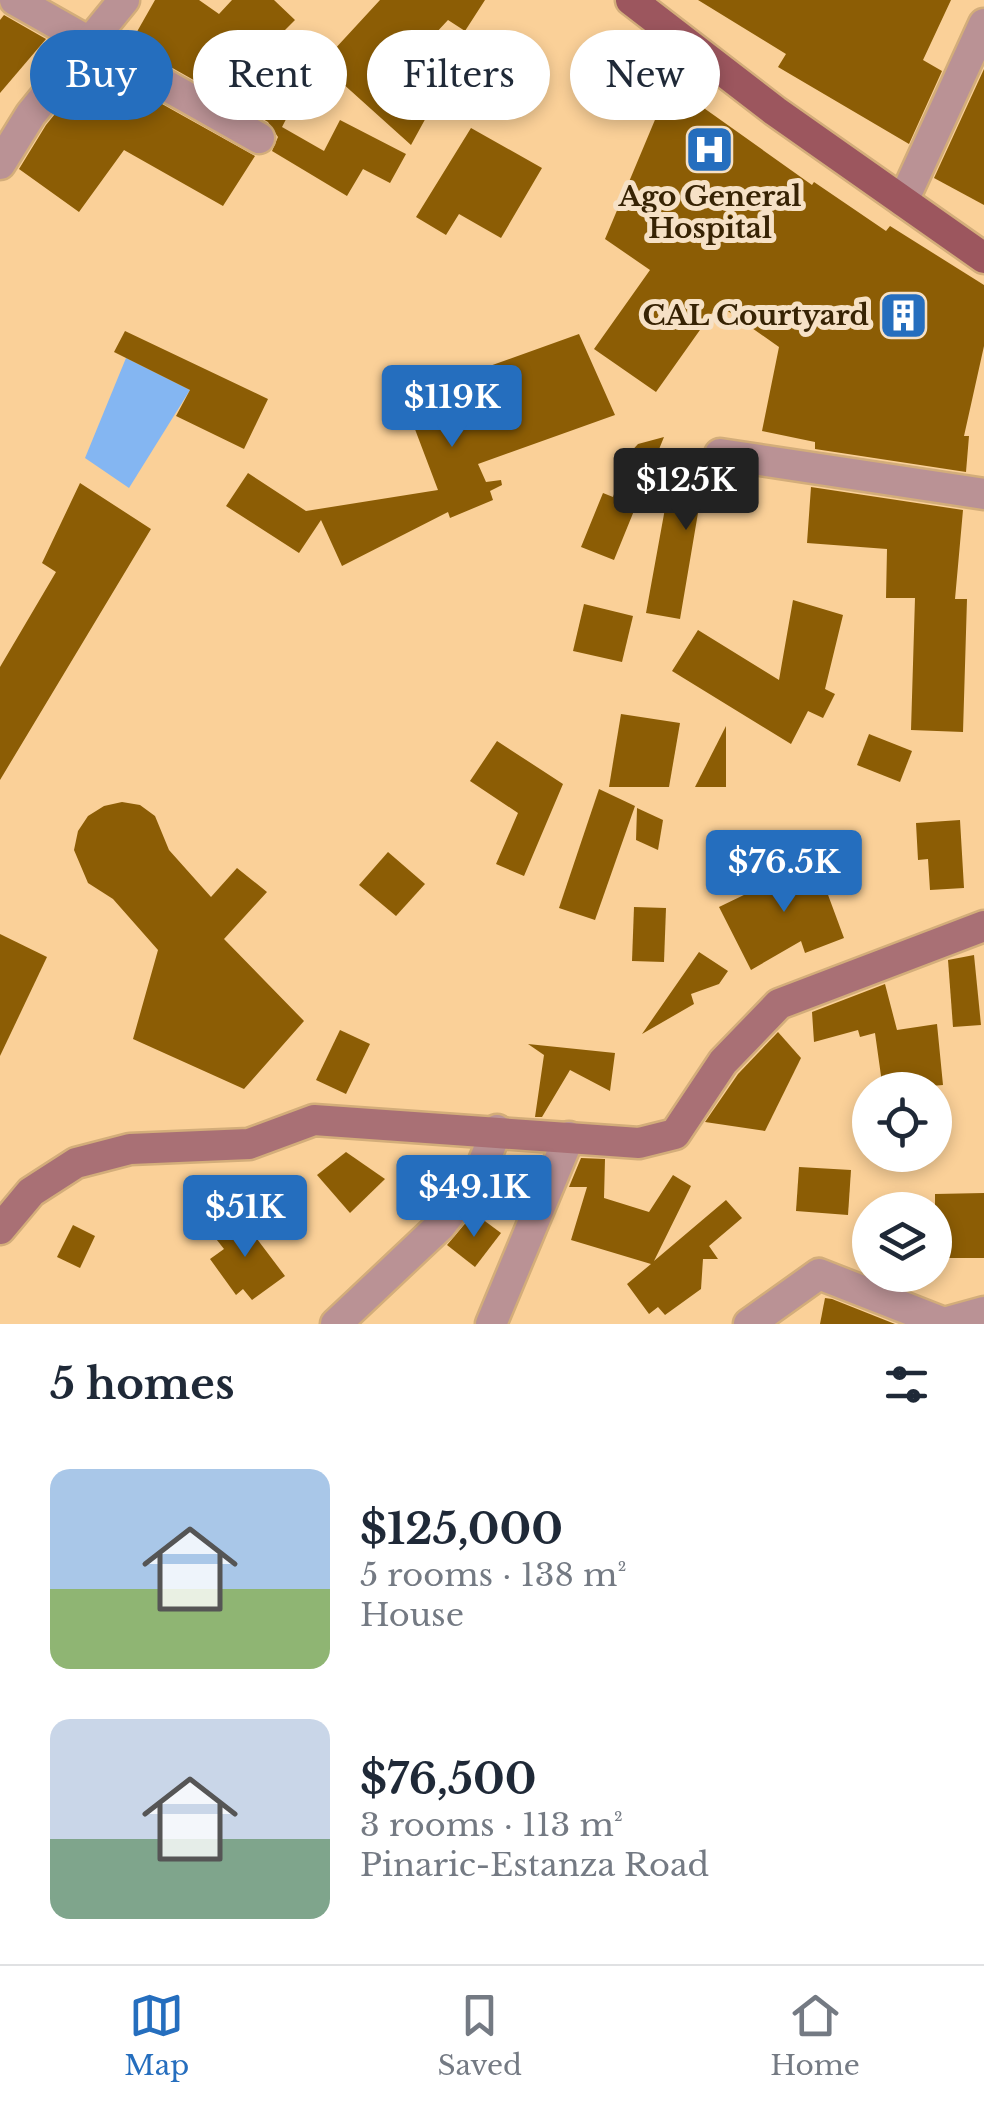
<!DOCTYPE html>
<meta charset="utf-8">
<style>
body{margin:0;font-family:"Libre Baskerville",serif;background:#f2f2f3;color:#1f2937;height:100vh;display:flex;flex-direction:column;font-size:38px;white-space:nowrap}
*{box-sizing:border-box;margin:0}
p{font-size:32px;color:#747a83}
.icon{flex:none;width:55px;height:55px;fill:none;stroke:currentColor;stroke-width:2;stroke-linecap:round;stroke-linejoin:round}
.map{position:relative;height:1324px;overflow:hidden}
.sheet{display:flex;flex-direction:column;background:#fff;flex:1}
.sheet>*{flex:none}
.top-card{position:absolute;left:30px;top:30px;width:925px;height:90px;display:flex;gap:20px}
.controls{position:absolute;left:852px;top:1072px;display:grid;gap:20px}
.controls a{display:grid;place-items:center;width:100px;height:100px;border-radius:50%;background:#fff;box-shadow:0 5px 15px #0003;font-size:50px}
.price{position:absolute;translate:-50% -85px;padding:0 22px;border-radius:10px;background:#256ebe;color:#fff;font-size:32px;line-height:65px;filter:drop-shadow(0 2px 5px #0008)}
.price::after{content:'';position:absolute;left:50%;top:60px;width:30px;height:22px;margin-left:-15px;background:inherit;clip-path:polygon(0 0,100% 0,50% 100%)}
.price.active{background:#222;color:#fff}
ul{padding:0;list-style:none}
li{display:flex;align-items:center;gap:30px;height:250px;padding:0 50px}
li span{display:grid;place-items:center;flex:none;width:280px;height:200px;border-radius:20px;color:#555}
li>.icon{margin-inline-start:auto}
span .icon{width:120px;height:120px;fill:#fffc;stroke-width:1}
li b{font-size:42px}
h2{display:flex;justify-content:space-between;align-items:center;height:120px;padding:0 50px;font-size:42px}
.chip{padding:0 35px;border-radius:45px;background:#fff;box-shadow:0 5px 15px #0003;font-size:35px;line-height:90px}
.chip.active{background:#256ebe;color:#fff}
.tab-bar{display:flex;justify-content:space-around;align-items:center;height:140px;border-top:2px solid #e0e1e3;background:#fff;font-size:28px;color:#747a83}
.tab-bar a{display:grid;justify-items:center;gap:5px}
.tab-bar .active{color:#256ebe}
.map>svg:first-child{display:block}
.water{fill:#84b6f2}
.building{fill:#8c5d05}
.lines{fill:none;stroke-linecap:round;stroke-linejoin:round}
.street-casing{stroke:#d3ad7a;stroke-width:35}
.secondary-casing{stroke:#d3ad7a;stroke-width:35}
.primary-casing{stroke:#d3ad7a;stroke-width:35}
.street{stroke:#ba9295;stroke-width:30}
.secondary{stroke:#a97075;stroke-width:30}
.primary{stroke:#9c565e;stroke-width:30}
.labels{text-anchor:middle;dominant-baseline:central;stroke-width:10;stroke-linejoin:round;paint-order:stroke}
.poi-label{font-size:28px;font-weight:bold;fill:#372304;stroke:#f6e1c6}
</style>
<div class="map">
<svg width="984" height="1324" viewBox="0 0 984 1324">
<rect width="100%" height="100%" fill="#fad098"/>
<!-- water -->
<path class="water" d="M126,358L190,390L129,488L85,458Z"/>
<!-- building -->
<g class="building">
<path d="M155,0H199L219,14L232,0H274L295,20L255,60L269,69L262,81L297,98L282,127L324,151L340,120L406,154L390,183L363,169L347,196L272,151L278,137L268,122L130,44Z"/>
<path d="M380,0H485L465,31L448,20L408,63L445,83L411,145L321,64Z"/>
<path d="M698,0H951L923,60L942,71L909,144L778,67L786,54Z"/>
<path d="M4,15L46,39L0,93V20Z"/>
<path d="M94,66L255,156L223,206L124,150L79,212L19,169L46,125Z"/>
<path d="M984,69V205L934,178Z"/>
<path d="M670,84L812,185L814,182L886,231L890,226L984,285V346L964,436H969L966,472L815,449V442L762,431L779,347L722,307L716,315L712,313L656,392L594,349L650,270L605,239Z"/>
<path d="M471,128L542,168L501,238L459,214L446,235L416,217Z"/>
<path d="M125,331L268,399L244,449L176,416L190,390L114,352Z"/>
<path d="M579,334L615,415L478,464L486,482L501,480L502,485L490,491L493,500L450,518L448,512L342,566L321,520L299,553L226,506L248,473L306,511L438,490L413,424L452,410L442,383Z"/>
<path d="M664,437L614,560L581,547L603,493L613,497L628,455L638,444Z"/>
<path d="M672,470L746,478L742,512L699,507L680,619L646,613Z"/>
<path d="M80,483L151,529L0,780V667L56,572L42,563Z"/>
<path d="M811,487L963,510L955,599H967L963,732L911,730L915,598H886L887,549L807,543Z"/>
<path d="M793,600L843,615L825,689L835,694L823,718L808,711L791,744L672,671L698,630L779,680Z"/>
<path d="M584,604L633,616L622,662L573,651Z"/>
<path d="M621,714L680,723L669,787H609Z"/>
<path d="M726,726V787H695Z"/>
<path d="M869,734L912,751L900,782L857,765Z"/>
<path d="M497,741L563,784L524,876L496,864L518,813L470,781Z"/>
<path d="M599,789L635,806L595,920L559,908Z"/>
<path d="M122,802L140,805L155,816L169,850L211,897L237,868L267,892L224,939L304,1021L244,1089L133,1039L158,950L113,899L88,883L74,850L78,831L88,816L104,806Z"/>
<path d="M637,808L663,820L658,850L636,840Z"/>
<path d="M960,820L964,888L930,890L928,859L918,860L916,823Z"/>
<path d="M388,852L425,884L396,916L359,885Z"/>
<path d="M814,857L844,938L805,953L801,941L751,970L719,907L777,879L775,871Z"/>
<path d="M634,907L666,908L664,962L632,961Z"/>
<path d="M0,934L47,957L0,1056Z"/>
<path d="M699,952L728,971L719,984L691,994L694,1004L642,1034Z"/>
<path d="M974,955L981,1025L953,1027L948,960Z"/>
<path d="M885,984L897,1030L937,1024L943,1085L883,1090L875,1033L860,1037L858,1030L814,1042L812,1012Z"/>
<path d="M340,1030L370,1044L346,1094L316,1080Z"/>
<path d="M778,1032L801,1058L765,1131L705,1122L738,1074Z"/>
<path d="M528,1044L615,1053L610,1091L570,1070L542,1117H535L544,1055Z"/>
<path d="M346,1152L385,1179L350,1213L317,1175Z"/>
<path d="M581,1158L605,1159L604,1198L649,1212L673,1175L691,1186L654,1261L726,1200L742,1218L709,1246L718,1259H703L701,1289L665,1315L658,1307L649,1314L627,1284L651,1264L571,1240L587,1187H569Z"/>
<path d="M799,1167L851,1170L848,1215L796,1211Z"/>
<path d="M984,1193V1258H935V1194Z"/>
<path d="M474,1213L501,1233L475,1267L447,1245Z"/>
<path d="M239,1215L285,1276L252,1300L243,1289L236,1295L210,1259L224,1249L213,1235Z"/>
<path d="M73,1225L95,1236L80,1268L57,1257Z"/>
<path d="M825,1298L832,1299L895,1324H820Z"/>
</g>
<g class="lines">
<defs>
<g id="street">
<path d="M15,0L259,138"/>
<path d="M0,164L31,114L124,0"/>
<path d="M903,201L984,24"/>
<path d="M720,454L984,494"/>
<path d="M336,1324L441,1225L477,1178L497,1130"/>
<path d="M491,1324L569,1137"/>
<path d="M749,1324L819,1274L944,1323L984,1312"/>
</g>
<path id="secondary" d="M0,1229L31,1192L76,1163L130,1149L249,1144L314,1120L639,1143L675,1134L723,1062L779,1004L984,926"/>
<path id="primary" d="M631,0L775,111L984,258"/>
</defs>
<!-- street casing -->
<use href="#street" class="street-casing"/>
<!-- secondary casing -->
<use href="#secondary" class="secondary-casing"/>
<!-- primary casing -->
<use href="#primary" class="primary-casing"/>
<!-- street -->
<use href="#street" class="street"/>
<!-- secondary -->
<use href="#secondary" class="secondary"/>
<!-- primary -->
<use href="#primary" class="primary"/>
</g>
<!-- icons -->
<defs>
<symbol id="hospital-square" viewBox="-11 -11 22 22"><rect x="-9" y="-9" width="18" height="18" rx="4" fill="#256ebe" stroke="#f6e1c6"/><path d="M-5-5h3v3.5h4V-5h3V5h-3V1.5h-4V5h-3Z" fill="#fff"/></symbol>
<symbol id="building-square" viewBox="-11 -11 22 22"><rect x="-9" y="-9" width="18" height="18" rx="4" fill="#256ebe" stroke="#f6e1c6"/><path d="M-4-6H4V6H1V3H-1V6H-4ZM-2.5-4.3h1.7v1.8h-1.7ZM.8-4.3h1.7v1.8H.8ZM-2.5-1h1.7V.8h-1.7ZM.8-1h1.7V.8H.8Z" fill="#fff"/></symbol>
</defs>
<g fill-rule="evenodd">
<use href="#hospital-square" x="682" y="122" width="55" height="55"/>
<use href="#building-square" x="876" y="288" width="55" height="55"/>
</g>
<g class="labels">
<!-- poi labels -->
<g class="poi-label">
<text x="710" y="196">Ago General<tspan x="710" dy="32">Hospital</tspan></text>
<text x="869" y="315" text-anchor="end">CAL Courtyard</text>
</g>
</g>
</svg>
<div class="controls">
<a><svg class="icon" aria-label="locate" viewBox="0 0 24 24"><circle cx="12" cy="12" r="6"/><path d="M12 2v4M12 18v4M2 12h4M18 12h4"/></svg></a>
<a><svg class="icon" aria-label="layers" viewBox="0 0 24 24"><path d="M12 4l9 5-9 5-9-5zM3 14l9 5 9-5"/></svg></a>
</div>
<b class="price" style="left:452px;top:450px">$119K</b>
<b class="price active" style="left:686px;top:533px">$125K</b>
<b class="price" style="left:784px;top:915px">$76.5K</b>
<b class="price" style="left:474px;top:1240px">$49.1K</b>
<b class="price" style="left:245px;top:1260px">$51K</b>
<div class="top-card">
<a class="chip active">Buy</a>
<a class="chip">Rent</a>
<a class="chip">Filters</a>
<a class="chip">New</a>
</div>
</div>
<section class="sheet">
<h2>5 homes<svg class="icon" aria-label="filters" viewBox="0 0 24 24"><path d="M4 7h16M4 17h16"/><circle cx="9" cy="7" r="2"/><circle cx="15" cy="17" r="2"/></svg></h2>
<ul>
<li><span style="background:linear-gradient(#a9c7e8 60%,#8fb573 0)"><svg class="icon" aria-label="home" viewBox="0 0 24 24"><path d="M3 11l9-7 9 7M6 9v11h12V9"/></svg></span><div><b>$125,000</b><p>5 rooms · 138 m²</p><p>House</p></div></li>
<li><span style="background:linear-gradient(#c9d6e8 60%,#7fa58c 0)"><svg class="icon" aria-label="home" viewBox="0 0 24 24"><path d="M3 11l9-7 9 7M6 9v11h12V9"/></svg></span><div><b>$76,500</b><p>3 rooms · 113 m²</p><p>Pinaric-Estanza Road</p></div></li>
</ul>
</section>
<nav class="tab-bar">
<a class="active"><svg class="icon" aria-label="map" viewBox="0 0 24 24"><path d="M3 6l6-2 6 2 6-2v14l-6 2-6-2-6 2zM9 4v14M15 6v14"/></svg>Map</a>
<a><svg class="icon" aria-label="saved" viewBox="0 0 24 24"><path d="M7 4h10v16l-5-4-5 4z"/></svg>Saved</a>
<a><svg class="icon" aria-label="home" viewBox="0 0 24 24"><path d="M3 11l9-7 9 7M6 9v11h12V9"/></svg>Home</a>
</nav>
